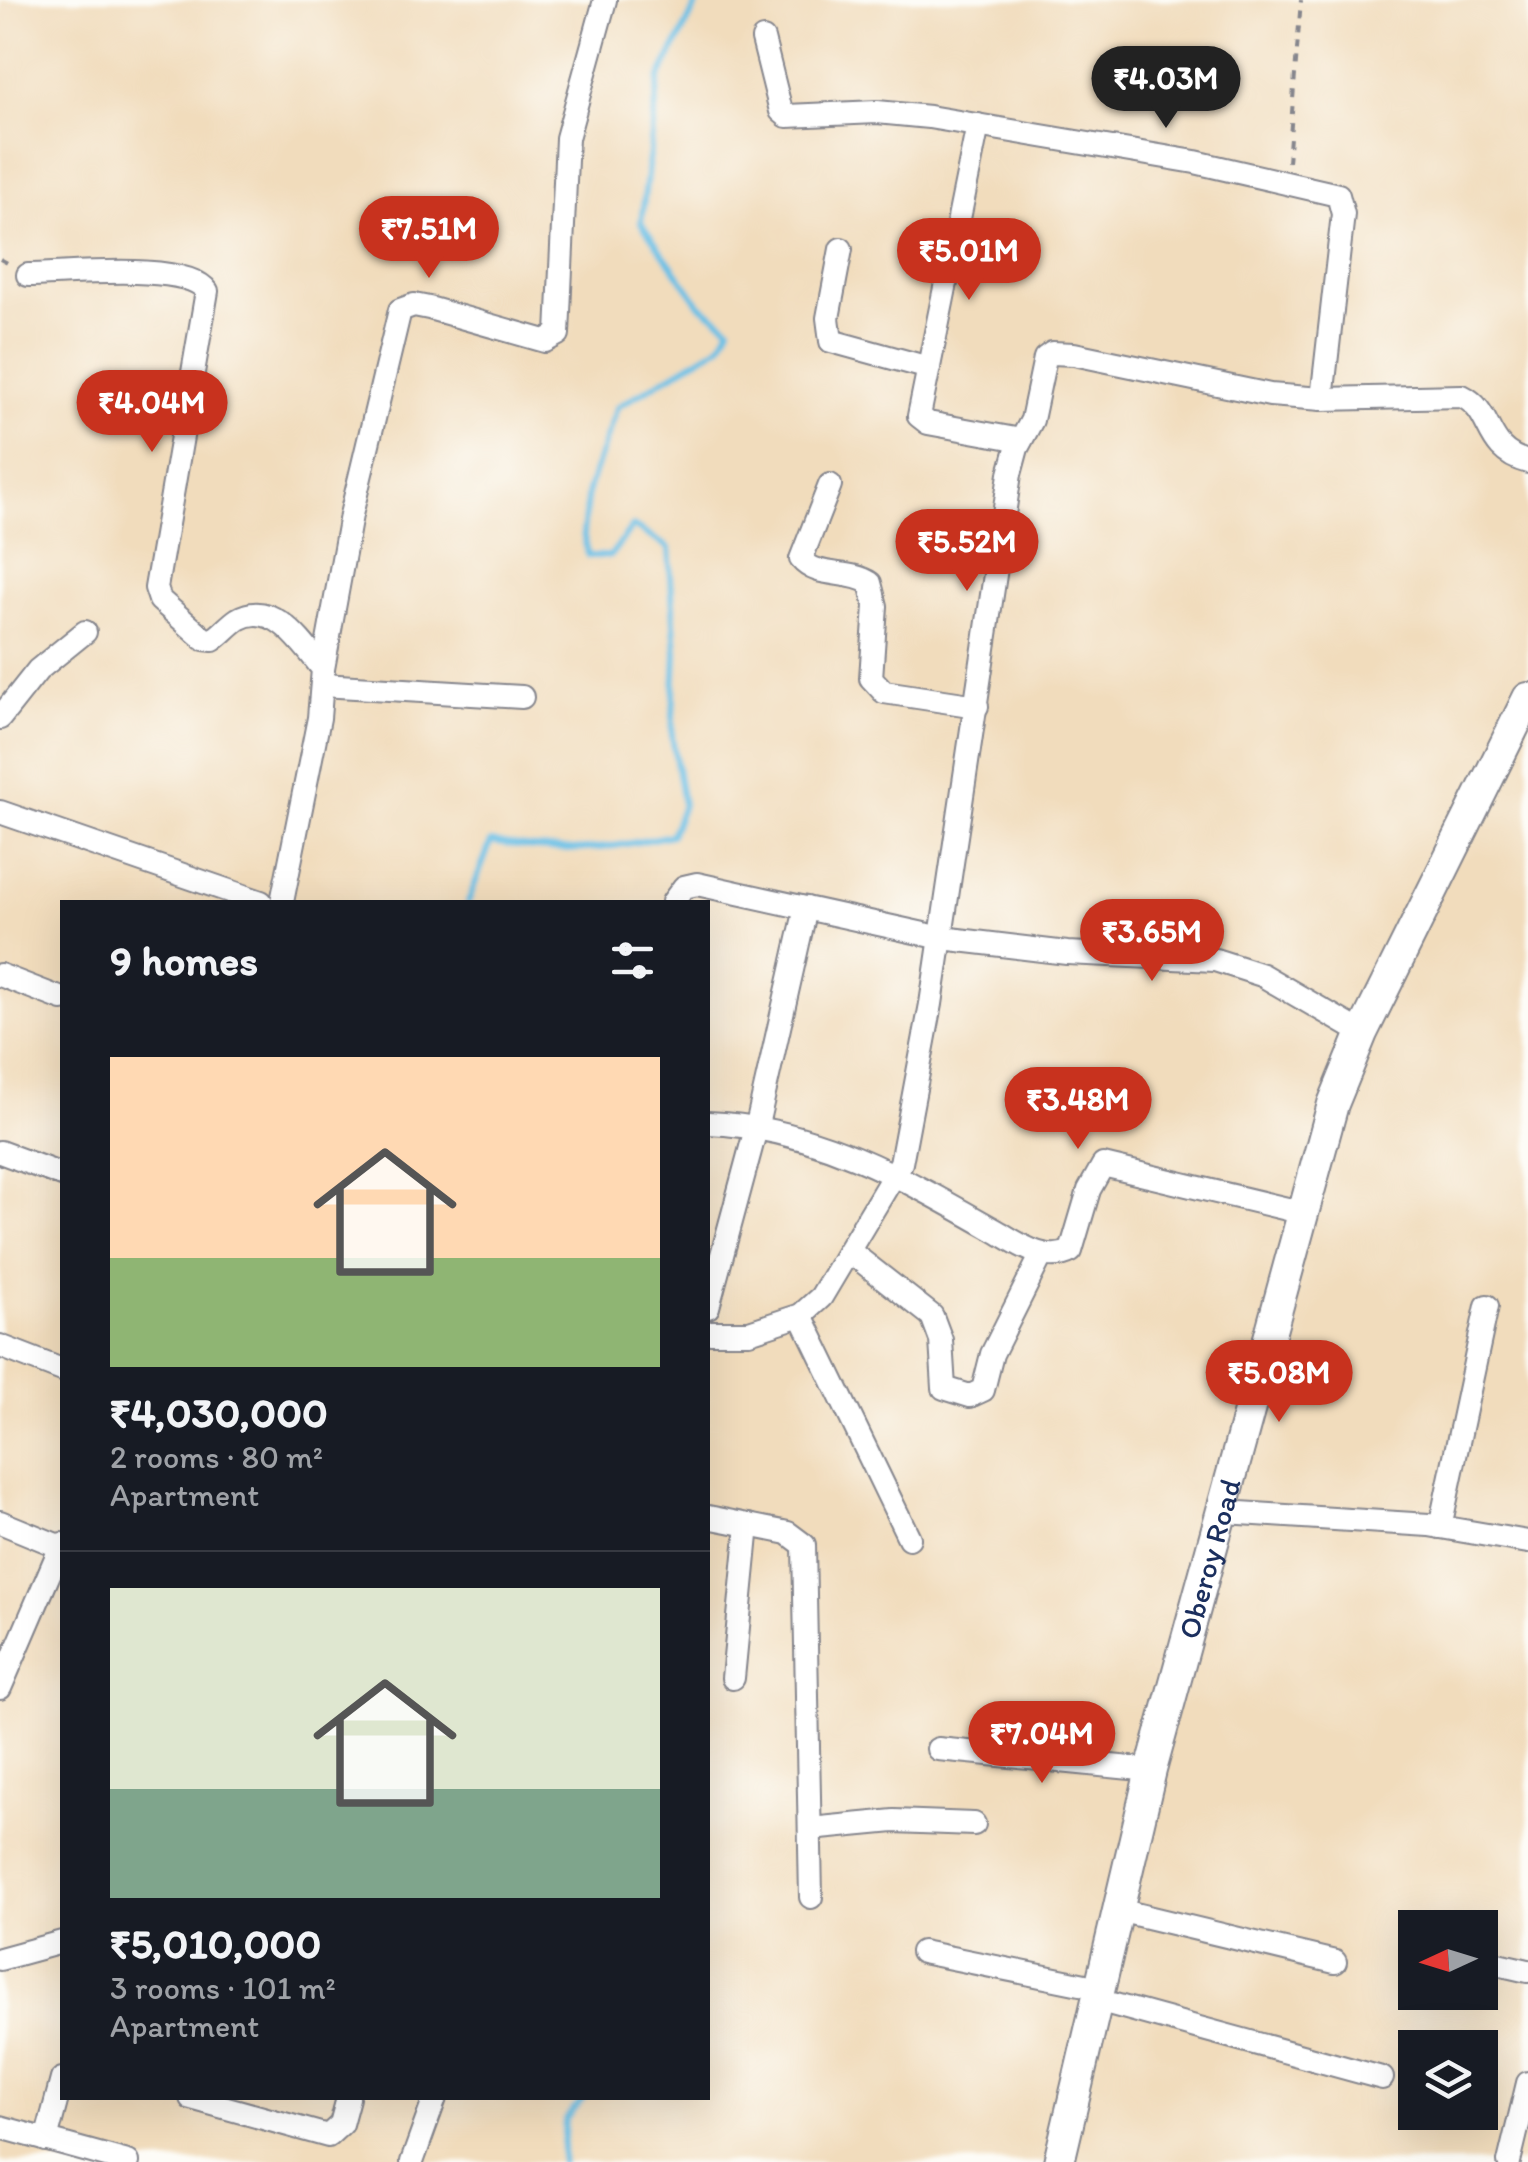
<!DOCTYPE html>
<meta charset="utf-8">
<style>
body{margin:0;font-family:Itim,sans-serif;background:#242831;color:#f1f3f6;height:100vh;display:flex;flex-direction:column;font-size:38px;white-space:nowrap}
*{box-sizing:border-box;margin:0}
p{font-size:32px;color:#9ea1a6}
.icon{flex:none;width:55px;height:55px;fill:none;stroke:currentColor;stroke-width:2;stroke-linecap:round;stroke-linejoin:round}
.map{position:relative;flex:1;overflow:hidden}
.sheet{position:absolute;left:60px;top:900px;width:650px;height:1200px;display:flex;flex-direction:column;background:#171b24;border-radius:0px;box-shadow:0 10px 40px #0002}
.sheet>*{flex:none}
.needle{width:65px;rotate:266deg}
.fabs{position:absolute;left:1398px;top:1910px;display:grid;gap:20px}
.fabs a{display:grid;place-items:center;width:100px;height:100px;border-radius:0px;background:#171b24;box-shadow:0 10px 40px #0002;font-size:50px}
.price{position:absolute;translate:-50% -85px;padding:0 22px;border-radius:35px;background:#c8321e;color:#fff;font-size:32px;line-height:65px;filter:drop-shadow(0 2px 5px #0008)}
.price::after{content:'';position:absolute;left:50%;top:60px;width:30px;height:22px;margin-left:-15px;background:inherit;clip-path:polygon(0 0,100% 0,50% 100%)}
.price.on{background:#222;color:#fff}
ul{padding:0;list-style:none}
li{display:grid;align-content:center;gap:20px;height:530px;padding:0 50px}
li+li{border-top:2px solid #363941}
li span{display:grid;place-items:center;height:310px;border-radius:0px;color:#555}
li>.icon{margin-inline-start:auto}
span .icon{width:180px;height:180px;fill:#fffc;stroke-width:1}
li b{font-size:42px}
h2{display:flex;justify-content:space-between;align-items:center;height:120px;padding:0 50px;font-size:42px}
.map>svg:first-child{display:block}
.lines{fill:none;stroke-linecap:round;stroke-linejoin:round}
.stream{stroke:#69c0e6;stroke-width:6}
.minor-casing{stroke:#86868d;stroke-width:26}
.tertiary-casing{stroke:#86868d;stroke-width:34}
.path{stroke:#86868d;stroke-width:4;stroke-dasharray:8 8;stroke-linecap:butt}
.minor{stroke:#fff;stroke-width:22}
.tertiary{stroke:#fff;stroke-width:30}
.labels{text-anchor:middle;dominant-baseline:central;stroke-width:9;stroke-linejoin:round;paint-order:stroke}
.street-label{font-size:30px;fill:#1b2f5e;stroke:#fdfcf7}
</style>
<div class="map">
<svg width="1528" height="2162" viewBox="0 0 1528 2162">
<rect width="100%" height="100%" fill="#fdfcf7"/>
<filter id="ink" filterUnits="userSpaceOnUse"><feTurbulence type="fractalNoise" baseFrequency=".01" numOctaves="2"/><feDisplacementMap in="SourceGraphic" scale="20" xChannelSelector="R" yChannelSelector="G"/><feConvolveMatrix kernelMatrix="1 2 1 2 8 2 1 2 1" color-interpolation-filters="sRGB"/></filter>
<filter id="wash" filterUnits="userSpaceOnUse"><feTurbulence type="fractalNoise" baseFrequency=".0048" numOctaves="4" result="noise"/><feDisplacementMap in="SourceGraphic" scale="40" xChannelSelector="R" yChannelSelector="G"/><feGaussianBlur stdDeviation="2.25" result="paint"/><feColorMatrix in="noise" values="0 0 0 0 0 0 0 0 0 0 0 0 0 0 0 0 0 1.4 0 .05"/><feComposite in="paint" operator="in"/></filter>
<g filter="url(#wash)">
<rect width="100%" height="100%" fill="#f1dcbc"/>
<g class="lines">
<!-- stream -->
<g class="stream">
<path d="M468,902L491,842C564,855 599,851 671,835L683,805L672,736L676,653L669,548L633,526L610,556H588L583,533L588,490L617,407L720,346L730,327L700,305L641,223L659,79L699,0"/>
<path d="M562,2162L565,2120L583,2098"/>
</g>
</g>
</g>
<g filter="url(#ink)">
<g class="lines">
<defs>
<g id="minor">
<path d="M763,39L781,111L787,116L877,112L929,117L1195,162L1338,195L1343,214L1322,399"/>
<path d="M978,125L919,416L928,423L1021,440"/>
<path d="M841,249L828,318L831,341L929,368"/>
<path d="M28,275C65,275 187,261 207,291L156,588L160,600L204,639L213,640C222,634 229,625 238,619C274,598 304,646 323,669L319,718L282,902"/>
<path d="M830,485L801,559C817,579 849,569 870,583L876,606L871,678L884,692L977,706"/>
<path d="M323,669L351,515L400,310L414,305L429,308L545,341L558,334L567,138L605,0"/>
<path d="M322,685L522,697"/>
<path d="M0,718L38,670L85,632"/>
<path d="M0,812L261,902"/>
<path d="M673,902L684,887L697,884L942,938L1067,953L1215,960L1262,975L1362,1033"/>
<path d="M0,975L62,999"/>
<path d="M708,1123C817,1127 907,1180 1000,1233C1020,1245 1047,1264 1071,1251L1089,1190L1103,1165L1304,1213"/>
<path d="M0,1152L62,1175"/>
<path d="M849,1251L932,1316L941,1340L944,1388L970,1396L983,1390L992,1354L1042,1254"/>
<path d="M708,1307L757,1125L806,908"/>
<path d="M801,1315L909,1538"/>
<path d="M708,1332H749L801,1315L821,1297L901,1163L931,1004L1010,474L1017,448L1032,420L1045,358L1052,353L1074,354L1270,395L1322,399L1462,396C1495,412 1482,450 1528,462"/>
<path d="M0,1346L62,1370"/>
<path d="M1225,1512L1429,1525L1528,1542"/>
<path d="M708,1517L788,1533L804,1545L811,1897"/>
<path d="M0,1522L61,1547"/>
<path d="M1440,1527L1487,1306"/>
<path d="M733,1678L748,1525"/>
<path d="M0,1688L62,1544"/>
<path d="M938,1749L1151,1770"/>
<path d="M810,1829L894,1821L974,1824"/>
<path d="M1118,1910L1335,1962"/>
<path d="M1411,1944L1415,1945"/>
<path d="M922,1952L1100,1988"/>
<path d="M0,1959L62,1942"/>
<path d="M1480,1960L1528,1971"/>
<path d="M1097,2000L1382,2078"/>
<path d="M191,2098L328,2136L341,2124L348,2098"/>
<path d="M0,2127L128,2162"/>
<path d="M46,2140L62,2079"/>
<path d="M412,2162L435,2098"/>
<path d="M1509,2162L1528,2083"/>
</g>
<g id="tertiary">
<path id="s1" d="M1059,2162L1151,1770L1333,1104L1362,1033L1528,698"/>
</g>
</defs>
<!-- minor casing -->
<use href="#minor" class="minor-casing"/>
<!-- tertiary casing -->
<use href="#tertiary" class="tertiary-casing"/>
<!-- path -->
<g class="path">
<path d="M1288,162L1301,0"/>
<path d="M0,259L11,265"/>
</g>
<!-- minor -->
<use href="#minor" class="minor"/>
<!-- tertiary -->
<use href="#tertiary" class="tertiary"/>
</g>
</g>
<g class="labels">
<!-- street labels -->
<g class="street-label">
<text stroke="none"><textPath href="#s1" startOffset="622">Oberoy Road</textPath></text>
</g>
</g>
</svg>
<div class="fabs">
<a><svg class="needle" viewBox="-14 -14 28 28"><path d="M0-13l5 13h-10z" fill="#e53935"/><path d="M0 13l5-13h-10z" fill="#9ea1a6"/></svg></a>
<a><svg class="icon" aria-label="layers" viewBox="0 0 24 24"><path d="M12 4l9 5-9 5-9-5zM3 14l9 5 9-5"/></svg></a>
</div>
<b class="price on" style="left:1166px;top:131px">₹4.03M</b>
<b class="price" style="left:429px;top:281px">₹7.51M</b>
<b class="price" style="left:969px;top:303px">₹5.01M</b>
<b class="price" style="left:152px;top:455px">₹4.04M</b>
<b class="price" style="left:967px;top:594px">₹5.52M</b>
<b class="price" style="left:1152px;top:984px">₹3.65M</b>
<b class="price" style="left:1078px;top:1152px">₹3.48M</b>
<b class="price" style="left:1279px;top:1425px">₹5.08M</b>
<b class="price" style="left:1042px;top:1786px">₹7.04M</b>
<section class="sheet">
<h2>9 homes<svg class="icon" aria-label="filters" viewBox="0 0 24 24"><path d="M4 7h16M4 17h16"/><circle cx="9" cy="7" r="2"/><circle cx="15" cy="17" r="2"/></svg></h2>
<ul>
<li><span style="background:linear-gradient(#ffd9b3 65%,#8fb573 0)"><svg class="icon" aria-label="home" viewBox="0 0 24 24"><path d="M3 11l9-7 9 7M6 9v11h12V9"/></svg></span><div><b>₹4,030,000</b><p>2 rooms · 80 m²</p><p>Apartment</p></div></li>
<li><span style="background:linear-gradient(#dfe7d0 65%,#7fa58c 0)"><svg class="icon" aria-label="home" viewBox="0 0 24 24"><path d="M3 11l9-7 9 7M6 9v11h12V9"/></svg></span><div><b>₹5,010,000</b><p>3 rooms · 101 m²</p><p>Apartment</p></div></li>
</ul>
</section>
</div>
